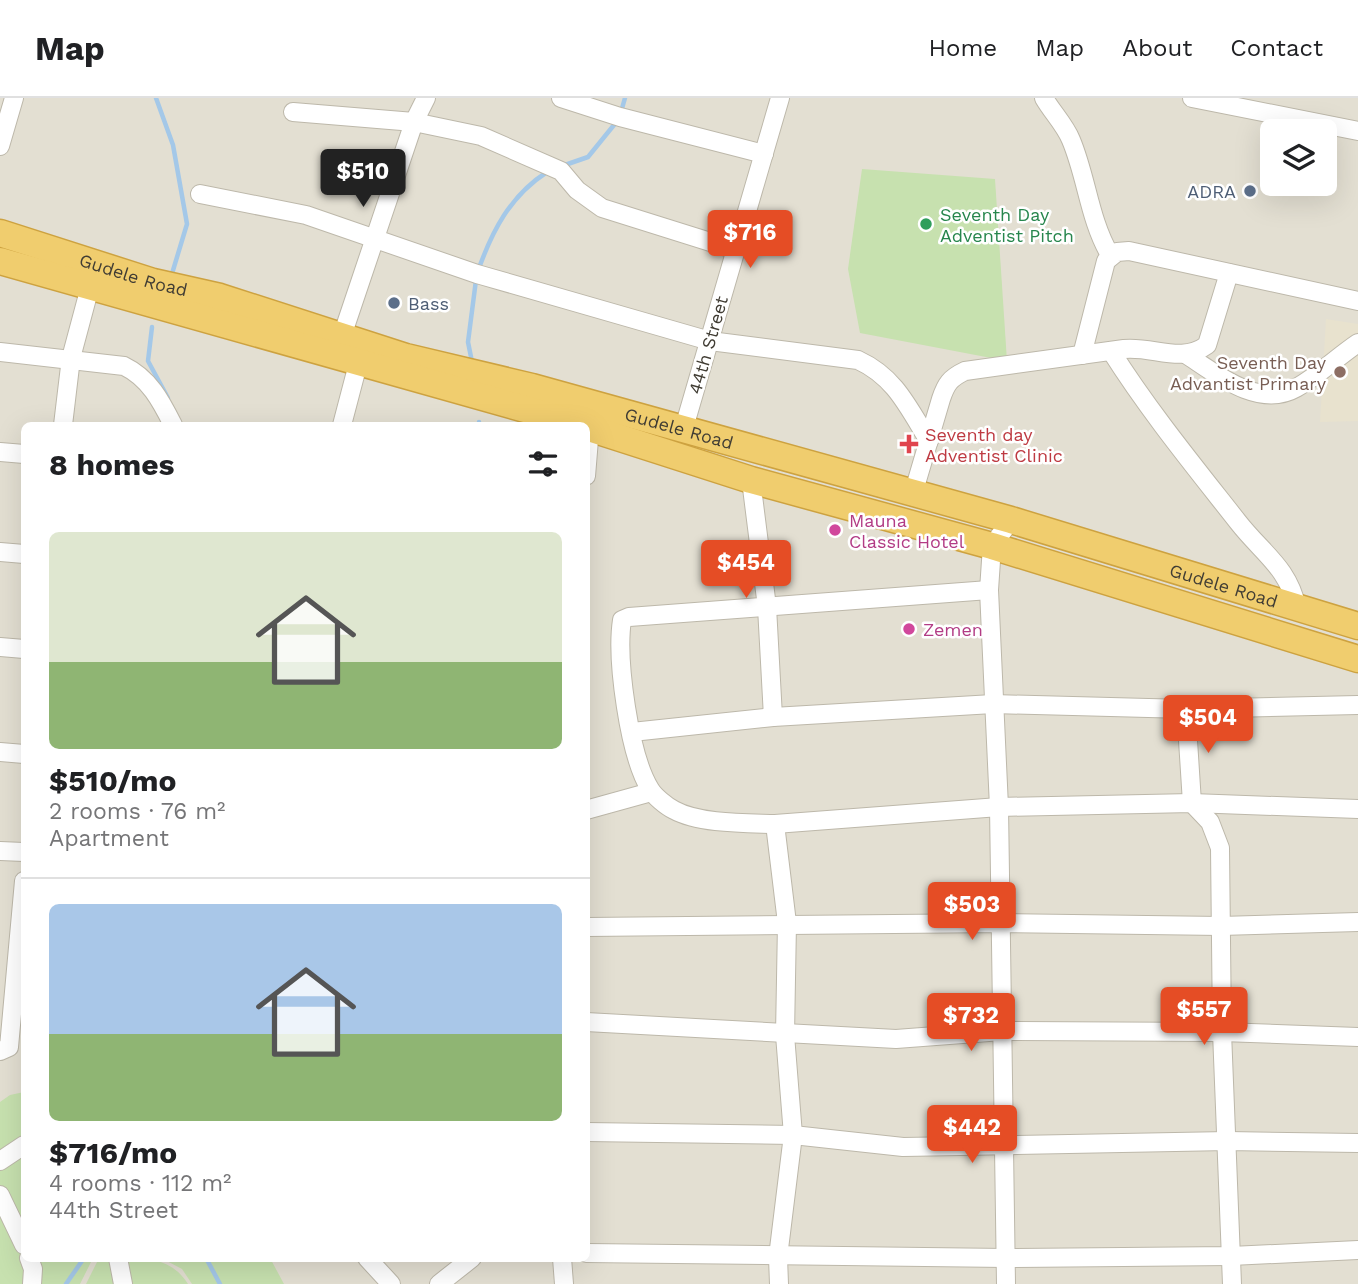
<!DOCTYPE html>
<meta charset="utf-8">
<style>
body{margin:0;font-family:"Work Sans",sans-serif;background:#f2f2f2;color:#202124;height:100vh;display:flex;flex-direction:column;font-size:26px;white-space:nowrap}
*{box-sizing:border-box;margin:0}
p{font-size:23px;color:#757577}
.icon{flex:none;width:38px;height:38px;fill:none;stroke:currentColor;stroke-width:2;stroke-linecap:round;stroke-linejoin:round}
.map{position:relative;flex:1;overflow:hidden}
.details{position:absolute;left:21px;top:324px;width:569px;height:840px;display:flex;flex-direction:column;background:#fff;border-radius:10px;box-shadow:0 7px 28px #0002}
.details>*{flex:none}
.buttons{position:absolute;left:1260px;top:21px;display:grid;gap:14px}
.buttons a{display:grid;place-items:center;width:77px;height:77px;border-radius:10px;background:#fff;box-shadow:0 7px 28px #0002;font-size:35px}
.price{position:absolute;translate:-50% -60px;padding:0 16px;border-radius:7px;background:#e54d25;color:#fff;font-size:23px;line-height:46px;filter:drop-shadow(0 2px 4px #0008)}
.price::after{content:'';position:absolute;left:50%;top:42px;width:21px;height:16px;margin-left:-10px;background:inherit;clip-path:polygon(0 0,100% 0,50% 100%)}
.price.on{background:#222;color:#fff}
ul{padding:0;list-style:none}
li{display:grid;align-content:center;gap:14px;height:371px;padding:0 28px}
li+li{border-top:2px solid #e0e0e0}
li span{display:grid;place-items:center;height:217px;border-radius:10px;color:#555}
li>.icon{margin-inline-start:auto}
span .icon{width:126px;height:126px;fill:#fffc;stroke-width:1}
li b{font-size:30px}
h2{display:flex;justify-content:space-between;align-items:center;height:84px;padding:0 28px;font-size:30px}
header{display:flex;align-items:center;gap:42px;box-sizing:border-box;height:98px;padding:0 35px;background:#fff;border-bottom:2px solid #e0e0e0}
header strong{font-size:33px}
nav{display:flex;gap:38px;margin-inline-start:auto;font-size:24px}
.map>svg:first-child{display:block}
.residential{fill:#e3dfd2;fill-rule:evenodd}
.education{fill:#e8e2ce}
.green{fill:#c7e1af}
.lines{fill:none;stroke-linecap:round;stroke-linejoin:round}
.stream{stroke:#a4c8e8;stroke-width:4.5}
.minor-casing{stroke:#bdb8aa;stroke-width:20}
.highway-casing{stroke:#cda240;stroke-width:29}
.minor{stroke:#fff;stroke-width:18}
.highway{stroke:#f0cd6e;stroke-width:26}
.service-dot{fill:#5c6f8a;stroke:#fff;stroke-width:2.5}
.leisure-dot{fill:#2e9e5b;stroke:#fff;stroke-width:2.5}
.education-dot{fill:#8d6e63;stroke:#fff;stroke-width:2.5}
.health-dot{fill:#e0444e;stroke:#fff;stroke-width:2.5}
.hotel-dot{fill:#d1479c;stroke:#fff;stroke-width:2.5}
.labels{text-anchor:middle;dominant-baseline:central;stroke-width:5;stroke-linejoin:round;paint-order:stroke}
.service-label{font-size:18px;fill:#4e5e75;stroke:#fff;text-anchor:end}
.leisure-label{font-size:18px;fill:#27864d;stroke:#fff;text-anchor:start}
.street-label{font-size:18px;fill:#413d34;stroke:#fff}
.education-label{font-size:18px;fill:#785e54;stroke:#fff;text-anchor:end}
.health-label{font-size:18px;fill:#be3a42;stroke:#fff;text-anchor:start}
.hotel-label{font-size:18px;fill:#b23c85;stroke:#fff;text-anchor:start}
</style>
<header>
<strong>Map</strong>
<nav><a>Home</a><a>Map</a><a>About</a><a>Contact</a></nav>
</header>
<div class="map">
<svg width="1358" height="1186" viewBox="0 0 1358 1186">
<rect width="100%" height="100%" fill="#f0ede3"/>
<!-- residential -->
<path class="residential" d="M0,0H1358V1186H0ZM1272,33H1325V86H1272ZM24,327H586V1160H24Z"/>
<!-- education -->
<path class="education" d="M1326,221L1358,226V323L1320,324Z"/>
<!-- green -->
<g class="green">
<path d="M862,71L995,81L1007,263L860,235L848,171Z"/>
<path d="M24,994V1160H93L80,1186H0V1004L10,997Z"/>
<path d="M99,1160C133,1160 168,1154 188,1186H86Z"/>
<path d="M161,1160H270L284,1186H192L182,1171Z"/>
</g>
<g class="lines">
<!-- stream -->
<g class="stream">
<path d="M156,0L173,47L187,126L171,179"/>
<path d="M621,14L625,0"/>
<path d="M562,68L588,59L618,22"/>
<path d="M478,173C492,133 510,98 547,74"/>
<path d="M152,229L148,263L168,300"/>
<path d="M472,264L468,244L476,182"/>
<path d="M479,327V324"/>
<path d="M206,1160L220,1186"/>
<path d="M66,1186L84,1160"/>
</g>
<defs>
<g id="minor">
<path d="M561,0L620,19L764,56"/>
<path d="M1044,0C1052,14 1065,27 1071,42C1087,80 1089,121 1110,157"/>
<path d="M1192,0L1358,33"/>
<path d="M293,14L414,24L481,38L561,73L577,92L602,110L736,152"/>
<path d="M0,48L14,0"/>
<path d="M200,96L306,117L477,176L710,243L858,262C895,279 908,309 929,343"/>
<path d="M342,238L414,24L426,0"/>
<path d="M1111,253C1149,313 1194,368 1238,424C1263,456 1288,469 1297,510"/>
<path d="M0,254L124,268C149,280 161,303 173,327"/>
<path d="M1082,257L1106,163L1117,154L1129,153L1358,203"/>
<path d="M1187,257C1216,276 1259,311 1296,290C1318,278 1337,259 1358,245"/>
<path d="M63,327L71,260L90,189"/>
<path d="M342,327L358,266"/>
<path d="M683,333L780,0"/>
<path d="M0,354L24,356"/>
<path d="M586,378L590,329"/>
<path d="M751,382L767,509L773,619"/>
<path d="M913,396L941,301C946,286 950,280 965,273L1124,251C1154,248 1181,266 1207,247L1229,175"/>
<path d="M0,454L24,456"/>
<path d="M989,492L629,519L622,522C616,561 629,657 650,691C654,698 666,708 674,712C699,726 747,725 775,726L999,709L1192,705L1358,711"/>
<path d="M0,549L24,551"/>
<path d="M1186,611L1192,705L1210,724L1220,750L1222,934L1232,1186"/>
<path d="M632,634L773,619L993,606L1186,611L1358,607"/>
<path d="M0,654L24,656"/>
<path d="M586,712L651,694"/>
<path d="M775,726L787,825L785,937L793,1037L778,1159L779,1186"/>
<path d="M0,753L24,754"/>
<path d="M586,829L999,825L1221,828L1358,824"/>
<path d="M586,924L896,941L1002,933L1222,934L1358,939"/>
<path d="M0,953L9,949L24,783"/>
<path d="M586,1034L793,1037L903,1049L1228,1043L1358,1045"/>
<path d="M0,1063L24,1047"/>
<path d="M0,1097L24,1147"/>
<path d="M586,1155L1006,1160L1231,1158L1358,1152"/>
<path d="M29,1160L33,1171L32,1186"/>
<path d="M118,1160L123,1186"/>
<path d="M367,1160L391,1186"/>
<path d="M562,1160L564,1186"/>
<path d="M439,1186L472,1160"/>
<path d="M1006,1186L999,709L989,492L992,448L1011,422"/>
</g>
<g id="highway">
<path id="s1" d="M0,135L153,184L220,199L406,259L532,289L1011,422L1358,528"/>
<path d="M0,163L582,327"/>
<path d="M586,329L751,382L992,448L1358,561"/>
</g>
</defs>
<!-- minor casing -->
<use href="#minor" class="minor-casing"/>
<!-- highway casing -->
<use href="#highway" class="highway-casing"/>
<!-- minor -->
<use href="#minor" class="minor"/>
<!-- highway -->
<use href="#highway" class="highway"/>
</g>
<!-- markers -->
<g class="service-dot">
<circle cx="1250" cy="93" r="7"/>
<circle cx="394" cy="205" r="7"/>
</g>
<circle class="leisure-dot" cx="926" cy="126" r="7"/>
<circle class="education-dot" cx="1340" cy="274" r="7"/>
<path class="health-dot" d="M905.5 335.5h7v7h7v7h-7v7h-7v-7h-7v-7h7z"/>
<g class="hotel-dot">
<circle cx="835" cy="432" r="7"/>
<circle cx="909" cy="531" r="7"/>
</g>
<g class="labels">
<!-- service labels -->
<g class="service-label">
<text x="1236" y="93">ADRA</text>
<text x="408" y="205" text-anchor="start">Bass</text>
</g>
<!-- leisure labels -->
<g class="leisure-label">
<text x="940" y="116">Seventh Day<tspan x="940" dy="21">Adventist Pitch</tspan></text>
</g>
<!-- street labels -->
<g class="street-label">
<text stroke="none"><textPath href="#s1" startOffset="140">Gudele Road</textPath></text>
<text transform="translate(708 247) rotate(-74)">44th Street</text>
<text stroke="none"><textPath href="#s1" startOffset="707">Gudele Road</textPath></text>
<text stroke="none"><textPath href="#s1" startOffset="1274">Gudele Road</textPath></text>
</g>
<!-- education labels -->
<g class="education-label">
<text x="1326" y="264">Seventh Day<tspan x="1326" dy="21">Advantist Primary</tspan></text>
</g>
<!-- health labels -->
<g class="health-label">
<text x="925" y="336">Seventh day<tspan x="925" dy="21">Adventist Clinic</tspan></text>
</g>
<!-- hotel labels -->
<g class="hotel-label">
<text x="849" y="422">Mauna<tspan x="849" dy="21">Classic Hotel</tspan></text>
<text x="923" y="531">Zemen</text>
</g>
</g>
</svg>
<div class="buttons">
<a><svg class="icon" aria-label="layers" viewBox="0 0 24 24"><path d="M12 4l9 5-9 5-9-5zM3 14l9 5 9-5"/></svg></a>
</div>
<b class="price on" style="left:363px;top:111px">$510</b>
<b class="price" style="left:750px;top:172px">$716</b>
<b class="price" style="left:746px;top:502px">$454</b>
<b class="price" style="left:1208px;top:657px">$504</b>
<b class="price" style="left:972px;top:844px">$503</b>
<b class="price" style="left:1204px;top:949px">$557</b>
<b class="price" style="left:971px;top:955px">$732</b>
<b class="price" style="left:972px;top:1067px">$442</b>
<section class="details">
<h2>8 homes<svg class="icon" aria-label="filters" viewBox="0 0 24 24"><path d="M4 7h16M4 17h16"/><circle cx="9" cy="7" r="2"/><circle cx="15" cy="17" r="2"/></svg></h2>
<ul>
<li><span style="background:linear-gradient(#dfe7d0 60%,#8fb573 0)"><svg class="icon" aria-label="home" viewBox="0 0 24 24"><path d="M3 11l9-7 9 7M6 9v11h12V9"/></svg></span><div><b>$510/mo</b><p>2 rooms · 76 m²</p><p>Apartment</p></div></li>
<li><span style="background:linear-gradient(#a9c7e8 60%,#8fb573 0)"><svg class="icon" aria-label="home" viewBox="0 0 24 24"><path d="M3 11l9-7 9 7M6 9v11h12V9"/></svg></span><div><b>$716/mo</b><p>4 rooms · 112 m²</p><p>44th Street</p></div></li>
</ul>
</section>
</div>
